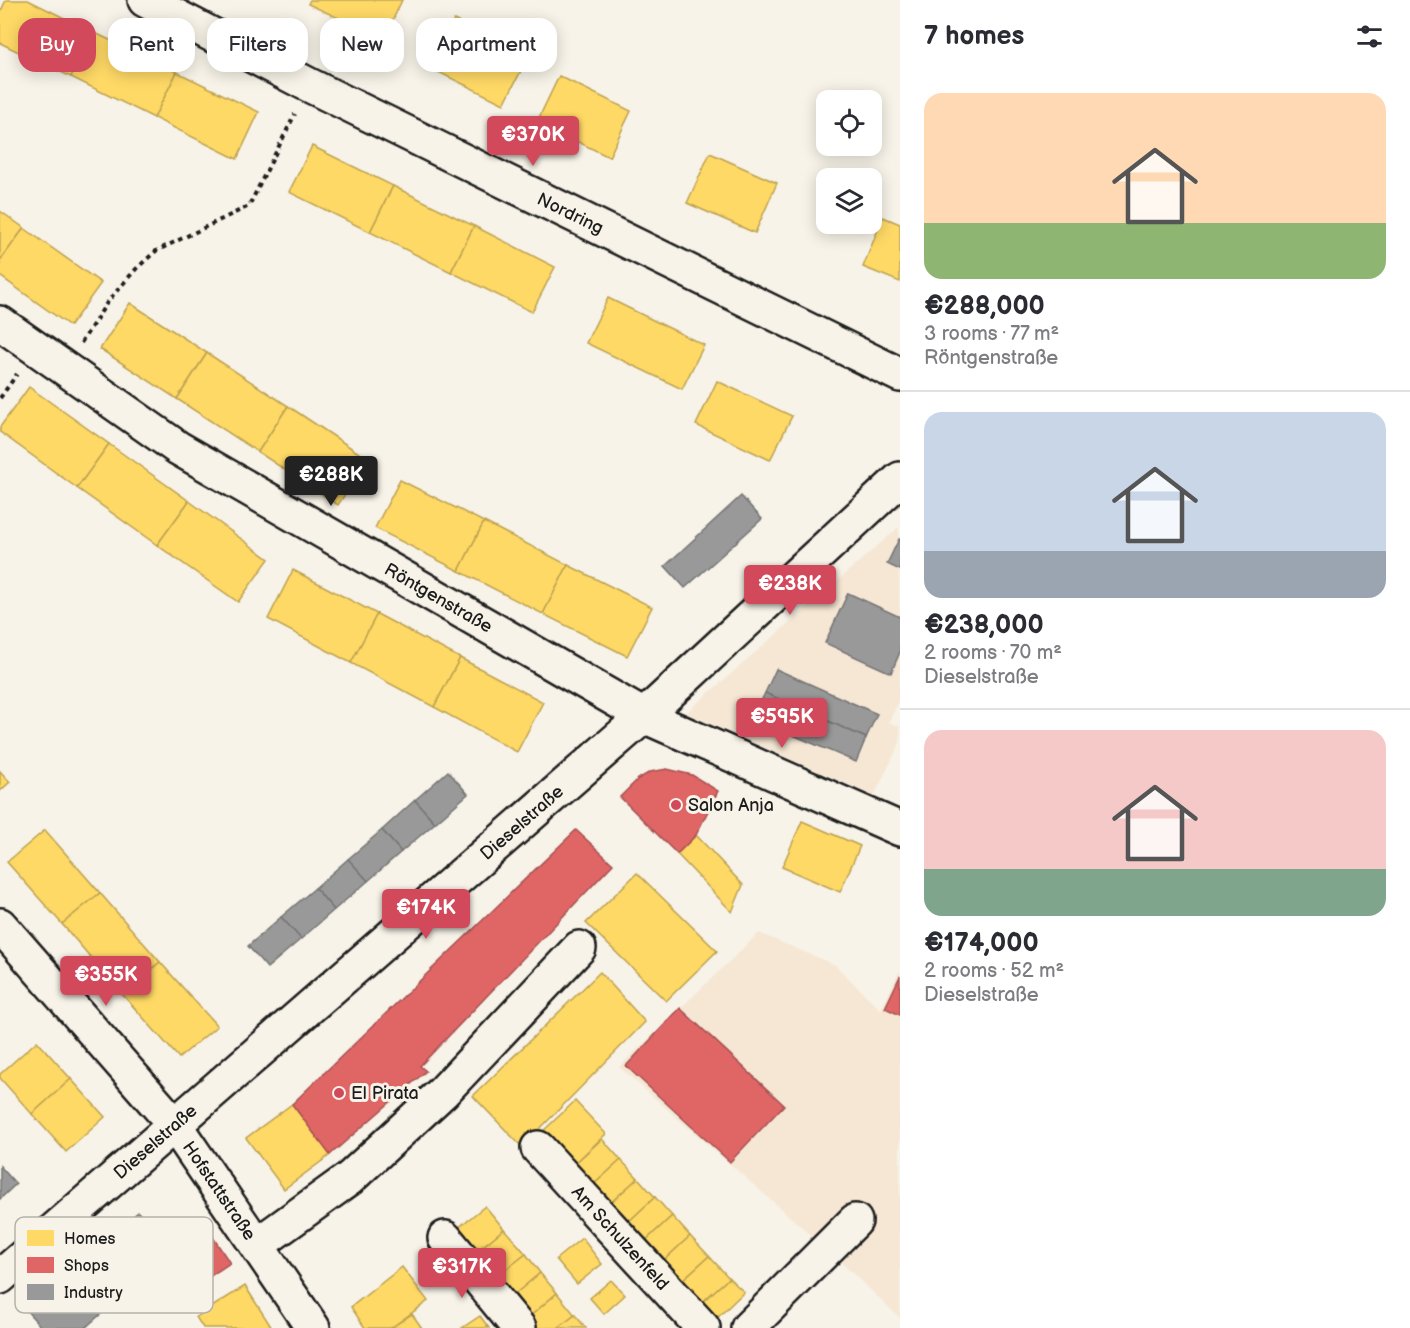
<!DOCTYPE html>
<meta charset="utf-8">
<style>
body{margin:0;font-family:"Balsamiq Sans",sans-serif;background:#f7f7f7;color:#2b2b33;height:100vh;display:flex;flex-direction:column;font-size:22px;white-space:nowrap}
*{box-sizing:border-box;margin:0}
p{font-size:20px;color:#7c7c81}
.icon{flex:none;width:33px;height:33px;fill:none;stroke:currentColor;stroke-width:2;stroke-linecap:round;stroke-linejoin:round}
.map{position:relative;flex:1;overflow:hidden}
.side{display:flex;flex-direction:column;background:#fff;width:510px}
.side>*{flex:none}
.guide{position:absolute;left:18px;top:18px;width:570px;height:54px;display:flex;gap:12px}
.fabs{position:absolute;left:816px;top:90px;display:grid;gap:12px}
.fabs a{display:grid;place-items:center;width:66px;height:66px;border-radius:12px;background:#fff;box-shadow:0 3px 15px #0003;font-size:30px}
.price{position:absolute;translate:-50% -51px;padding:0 14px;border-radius:6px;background:#d1495b;color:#fff;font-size:20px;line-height:39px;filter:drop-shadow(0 2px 3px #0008)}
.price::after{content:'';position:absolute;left:50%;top:36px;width:18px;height:14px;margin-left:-9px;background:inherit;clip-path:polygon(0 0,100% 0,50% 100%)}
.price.on{background:#222;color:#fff}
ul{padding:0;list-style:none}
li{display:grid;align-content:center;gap:12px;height:318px;padding:0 24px}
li+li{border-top:2px solid #e1e1e2}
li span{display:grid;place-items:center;height:186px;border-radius:18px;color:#555}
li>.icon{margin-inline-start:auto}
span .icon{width:108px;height:108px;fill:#fffc;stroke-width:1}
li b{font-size:26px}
h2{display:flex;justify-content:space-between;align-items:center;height:72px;padding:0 24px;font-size:26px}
.pill{padding:0 21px;border-radius:18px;background:#fff;box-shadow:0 3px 15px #0003;font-size:21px;line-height:54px}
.pill.on{background:#d1495b;color:#fff}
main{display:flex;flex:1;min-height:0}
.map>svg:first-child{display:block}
.built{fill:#f6e7d4}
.homes{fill:#ffd966;stroke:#bba050;stroke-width:1.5}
.shops{fill:#e06666;stroke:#a55050;stroke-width:1.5}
.industry{fill:#999;stroke:#747474;stroke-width:1.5}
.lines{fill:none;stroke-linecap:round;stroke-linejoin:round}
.minor-casing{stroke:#1c1c1c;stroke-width:38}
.path{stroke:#1c1c1c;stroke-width:4;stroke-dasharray:4.5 4.5;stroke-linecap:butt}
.minor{stroke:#f7f3e8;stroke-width:33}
.poi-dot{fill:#d1495b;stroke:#f7f3e8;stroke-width:2}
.labels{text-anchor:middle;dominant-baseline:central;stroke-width:6;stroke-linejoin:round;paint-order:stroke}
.street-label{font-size:18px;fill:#1c1c1c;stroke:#f7f3e8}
.poi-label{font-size:18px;fill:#1c1c1c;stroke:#f7f3e8;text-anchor:start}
.key{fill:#f7f3e8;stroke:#b5b2ab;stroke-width:1.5}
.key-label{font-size:16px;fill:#1c1c1c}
</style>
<main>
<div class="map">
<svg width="900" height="1328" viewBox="0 0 900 1328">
<rect width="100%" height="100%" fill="#f7f3e8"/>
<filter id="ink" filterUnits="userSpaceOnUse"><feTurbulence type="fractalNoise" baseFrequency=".0167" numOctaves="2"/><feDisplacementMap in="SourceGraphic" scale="12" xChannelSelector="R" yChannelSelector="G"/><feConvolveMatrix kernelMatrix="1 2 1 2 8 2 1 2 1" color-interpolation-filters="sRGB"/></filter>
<g filter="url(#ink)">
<!-- built -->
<g class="built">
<path d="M899,527L900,698L889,722L900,727V743L874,796L686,713Z"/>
<path d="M759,933L835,965L881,1010L900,970V1318L828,1250L619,1067Z"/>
</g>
<!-- homes -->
<g class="homes">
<path d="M6,0H28L93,32L71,77L0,43V13Z"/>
<path d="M310,0H402L384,39L308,4Z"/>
<path d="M454,20L528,57L504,104L430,68Z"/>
<path d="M93,32L177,72L154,118L71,77Z"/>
<path d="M177,72L259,112L237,159L154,118Z"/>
<path d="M559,76L631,111L609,157L537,122Z"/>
<path d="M312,146L393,186L370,232L289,192Z"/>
<path d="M710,153L777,183L755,233L687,203Z"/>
<path d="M393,186L474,226L451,272L370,232Z"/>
<path d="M0,211L24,228L0,261Z"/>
<path d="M883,217L900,224V282L863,267Z"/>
<path d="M474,226L555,267L532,312L451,272Z"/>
<path d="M24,228L101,283L70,326L0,276V261Z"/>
<path d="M608,298L704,345L682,389L586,343Z"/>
<path d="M130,303L207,353L177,399L100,349Z"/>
<path d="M207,353L288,406L258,452L177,399Z"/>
<path d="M717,381L792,416L770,460L696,425Z"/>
<path d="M29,387L109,444L77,488L0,432V427Z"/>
<path d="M288,406L368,459L338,505L258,452Z"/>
<path d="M109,444L189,501L157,545L77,488Z"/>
<path d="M400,480L484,522L459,571L375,528Z"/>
<path d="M189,501L269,559L238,602L157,545Z"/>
<path d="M484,522L568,565L543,614L459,571Z"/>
<path d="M568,565L652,607L627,656L543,614Z"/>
<path d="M293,570L377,614L351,663L268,619Z"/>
<path d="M377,614L460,658L434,707L351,663Z"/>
<path d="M460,658L543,702L517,752L434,707Z"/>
<path d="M0,771L10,782L0,791Z"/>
<path d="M802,821L860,846L840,892L782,867Z"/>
<path d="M45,830L100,893L62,924L7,862Z"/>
<path d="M696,835L743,885L732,912L677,854Z"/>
<path d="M637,873L717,951L666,1001L586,923Z"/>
<path d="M100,893L160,962L122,994L62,924Z"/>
<path d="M160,962L217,1026L179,1058L122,994Z"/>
<path d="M600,972L645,1022L522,1147L473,1096Z"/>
<path d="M37,1041L71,1079L32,1114L0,1078V1074Z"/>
<path d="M71,1079L105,1117L66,1152L32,1114Z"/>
<path d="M575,1101L606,1134L572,1166L541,1133Z"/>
<path d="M292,1104L330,1155L284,1189L246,1138Z"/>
<path d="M602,1139L621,1160L591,1187L572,1166Z"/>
<path d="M621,1160L638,1178L607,1206L591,1187Z"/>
<path d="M638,1178L655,1197L625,1225L607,1206Z"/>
<path d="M655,1197L672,1216L642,1244L625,1225Z"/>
<path d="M485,1206L504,1229L472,1255L453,1232Z"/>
<path d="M672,1216L690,1236L661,1263L642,1244Z"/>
<path d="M504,1229L526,1254L492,1280L472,1255Z"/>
<path d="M690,1236L709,1256L679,1283L661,1263Z"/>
<path d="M582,1238L602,1264L577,1284L556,1259Z"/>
<path d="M526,1254L540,1273L508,1300L492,1280Z"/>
<path d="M709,1256L729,1278L699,1305L679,1283Z"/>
<path d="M402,1267L428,1301L391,1328H365L351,1307Z"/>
<path d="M540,1273L557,1293L526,1320L508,1300Z"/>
<path d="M729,1278L744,1292L714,1321L699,1305Z"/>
<path d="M611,1280L625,1295L604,1314L590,1298Z"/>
<path d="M245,1286L272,1328H203L196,1317Z"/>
<path d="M557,1293L575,1315L558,1328H533L526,1320Z"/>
<path d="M412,1314L422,1328H391Z"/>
<path d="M575,1315L586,1328H558Z"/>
<path d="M480,1316L489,1328H462Z"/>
</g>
<!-- shops -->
<g class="shops">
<path d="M667,769L692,775L718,791L696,835L677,854L620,797L638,779L650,772Z"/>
<path d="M576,830L613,864L420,1066L426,1071L330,1155L292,1104Z"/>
<path d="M900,976V1015L885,1008Z"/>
<path d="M680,1008L784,1105L730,1162L626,1066Z"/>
<path d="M205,1225L230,1263L161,1309L137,1271Z"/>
</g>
<!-- industry -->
<g class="industry">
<path d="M741,496L762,519L685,588L665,566Z"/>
<path d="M899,539H900V570L887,564Z"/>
<path d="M848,593L900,617V652L891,673L825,643Z"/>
<path d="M776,669L877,714L866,738L765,693Z"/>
<path d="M765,693L866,738L856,762L753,718Z"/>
<path d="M448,771L468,794L435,823L415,800Z"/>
<path d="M415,800L435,823L401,852L382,830Z"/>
<path d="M382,830L401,852L368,881L348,859Z"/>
<path d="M348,859L368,881L334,910L315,888Z"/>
<path d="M315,888L334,910L301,939L281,917Z"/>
<path d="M281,917L301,939L267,968L248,946Z"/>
<path d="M0,1166L16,1184L0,1199Z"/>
<path d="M138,1212L166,1244L122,1282L128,1290L85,1328H42L26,1310Z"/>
</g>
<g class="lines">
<defs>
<g id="minor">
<path id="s1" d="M145,0L309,85L900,375"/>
<path id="s2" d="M0,323L178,448L644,716L900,829"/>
<path id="s3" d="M0,925L174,1124L313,1328"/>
<path id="s4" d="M538,1148L703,1328"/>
<path d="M445,1238L519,1328"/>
<path d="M257,1245L350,1178L443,1092L579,948"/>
<path id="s5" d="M0,1277L644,716L900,479"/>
<path d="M748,1328L855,1221"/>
</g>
</defs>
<!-- minor casing -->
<use href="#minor" class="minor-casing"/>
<!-- path -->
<g class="path">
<path d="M81,343L108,301L136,269L156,251L249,206L295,114"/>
<path d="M0,398L17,374"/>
</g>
<!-- minor -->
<use href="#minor" class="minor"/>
</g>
</g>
<!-- markers -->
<g class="poi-dot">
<circle cx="676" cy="805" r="6"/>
<circle cx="339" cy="1093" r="6"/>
</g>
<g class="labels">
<!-- street labels -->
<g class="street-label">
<text stroke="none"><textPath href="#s1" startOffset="476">Nordring</textPath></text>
<text stroke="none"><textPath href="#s2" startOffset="518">Röntgenstraße</textPath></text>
<text stroke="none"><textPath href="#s5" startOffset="692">Dieselstraße</textPath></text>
<text stroke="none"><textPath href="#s5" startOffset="206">Dieselstraße</textPath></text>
<text stroke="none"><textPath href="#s3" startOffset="345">Hofstattstraße</textPath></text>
<text stroke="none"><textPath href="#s4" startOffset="122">Am Schulzenfeld</textPath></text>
</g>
<!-- poi labels -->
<g class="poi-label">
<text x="688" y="805">Salon Anja</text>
<text x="351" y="1093">El Pirata</text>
</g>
</g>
<!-- legend -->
<rect x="15" y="1217" width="198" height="96" rx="9" class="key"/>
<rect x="27" y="1230" width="27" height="16" fill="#ffd966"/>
<rect x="27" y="1257" width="27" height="16" fill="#e06666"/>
<rect x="27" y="1284" width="27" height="16" fill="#999"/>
<g class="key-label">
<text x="64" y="1244">Homes</text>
<text x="64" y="1271">Shops</text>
<text x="64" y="1298">Industry</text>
</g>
</svg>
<div class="fabs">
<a><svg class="icon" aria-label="locate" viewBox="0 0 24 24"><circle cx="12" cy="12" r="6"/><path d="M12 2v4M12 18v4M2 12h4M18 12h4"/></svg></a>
<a><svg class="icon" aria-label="layers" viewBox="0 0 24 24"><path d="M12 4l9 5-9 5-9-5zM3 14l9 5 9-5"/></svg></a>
</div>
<b class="price" style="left:533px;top:167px">€370K</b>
<b class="price on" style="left:331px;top:507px">€288K</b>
<b class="price" style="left:790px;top:616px">€238K</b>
<b class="price" style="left:782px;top:749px">€595K</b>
<b class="price" style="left:426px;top:940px">€174K</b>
<b class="price" style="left:106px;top:1007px">€355K</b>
<b class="price" style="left:462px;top:1299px">€317K</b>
<div class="guide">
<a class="pill on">Buy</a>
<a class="pill">Rent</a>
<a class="pill">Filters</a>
<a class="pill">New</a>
<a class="pill">Apartment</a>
</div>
</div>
<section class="side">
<h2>7 homes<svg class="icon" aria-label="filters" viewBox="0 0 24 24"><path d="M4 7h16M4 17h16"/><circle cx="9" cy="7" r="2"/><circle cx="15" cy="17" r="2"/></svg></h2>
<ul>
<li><span style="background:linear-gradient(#ffd9b3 70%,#8fb573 0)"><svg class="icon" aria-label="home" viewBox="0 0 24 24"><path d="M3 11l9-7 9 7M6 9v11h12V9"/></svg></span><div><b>€288,000</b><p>3 rooms · 77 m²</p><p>Röntgenstraße</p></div></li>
<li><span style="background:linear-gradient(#c9d6e8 75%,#9aa5b1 0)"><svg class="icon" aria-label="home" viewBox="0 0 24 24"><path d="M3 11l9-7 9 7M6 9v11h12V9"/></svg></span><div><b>€238,000</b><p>2 rooms · 70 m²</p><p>Dieselstraße</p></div></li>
<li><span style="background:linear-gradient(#f6c9c9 75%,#7fa58c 0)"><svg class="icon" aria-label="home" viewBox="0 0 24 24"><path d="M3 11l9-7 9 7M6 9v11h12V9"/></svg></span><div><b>€174,000</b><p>2 rooms · 52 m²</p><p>Dieselstraße</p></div></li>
</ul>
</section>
</main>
